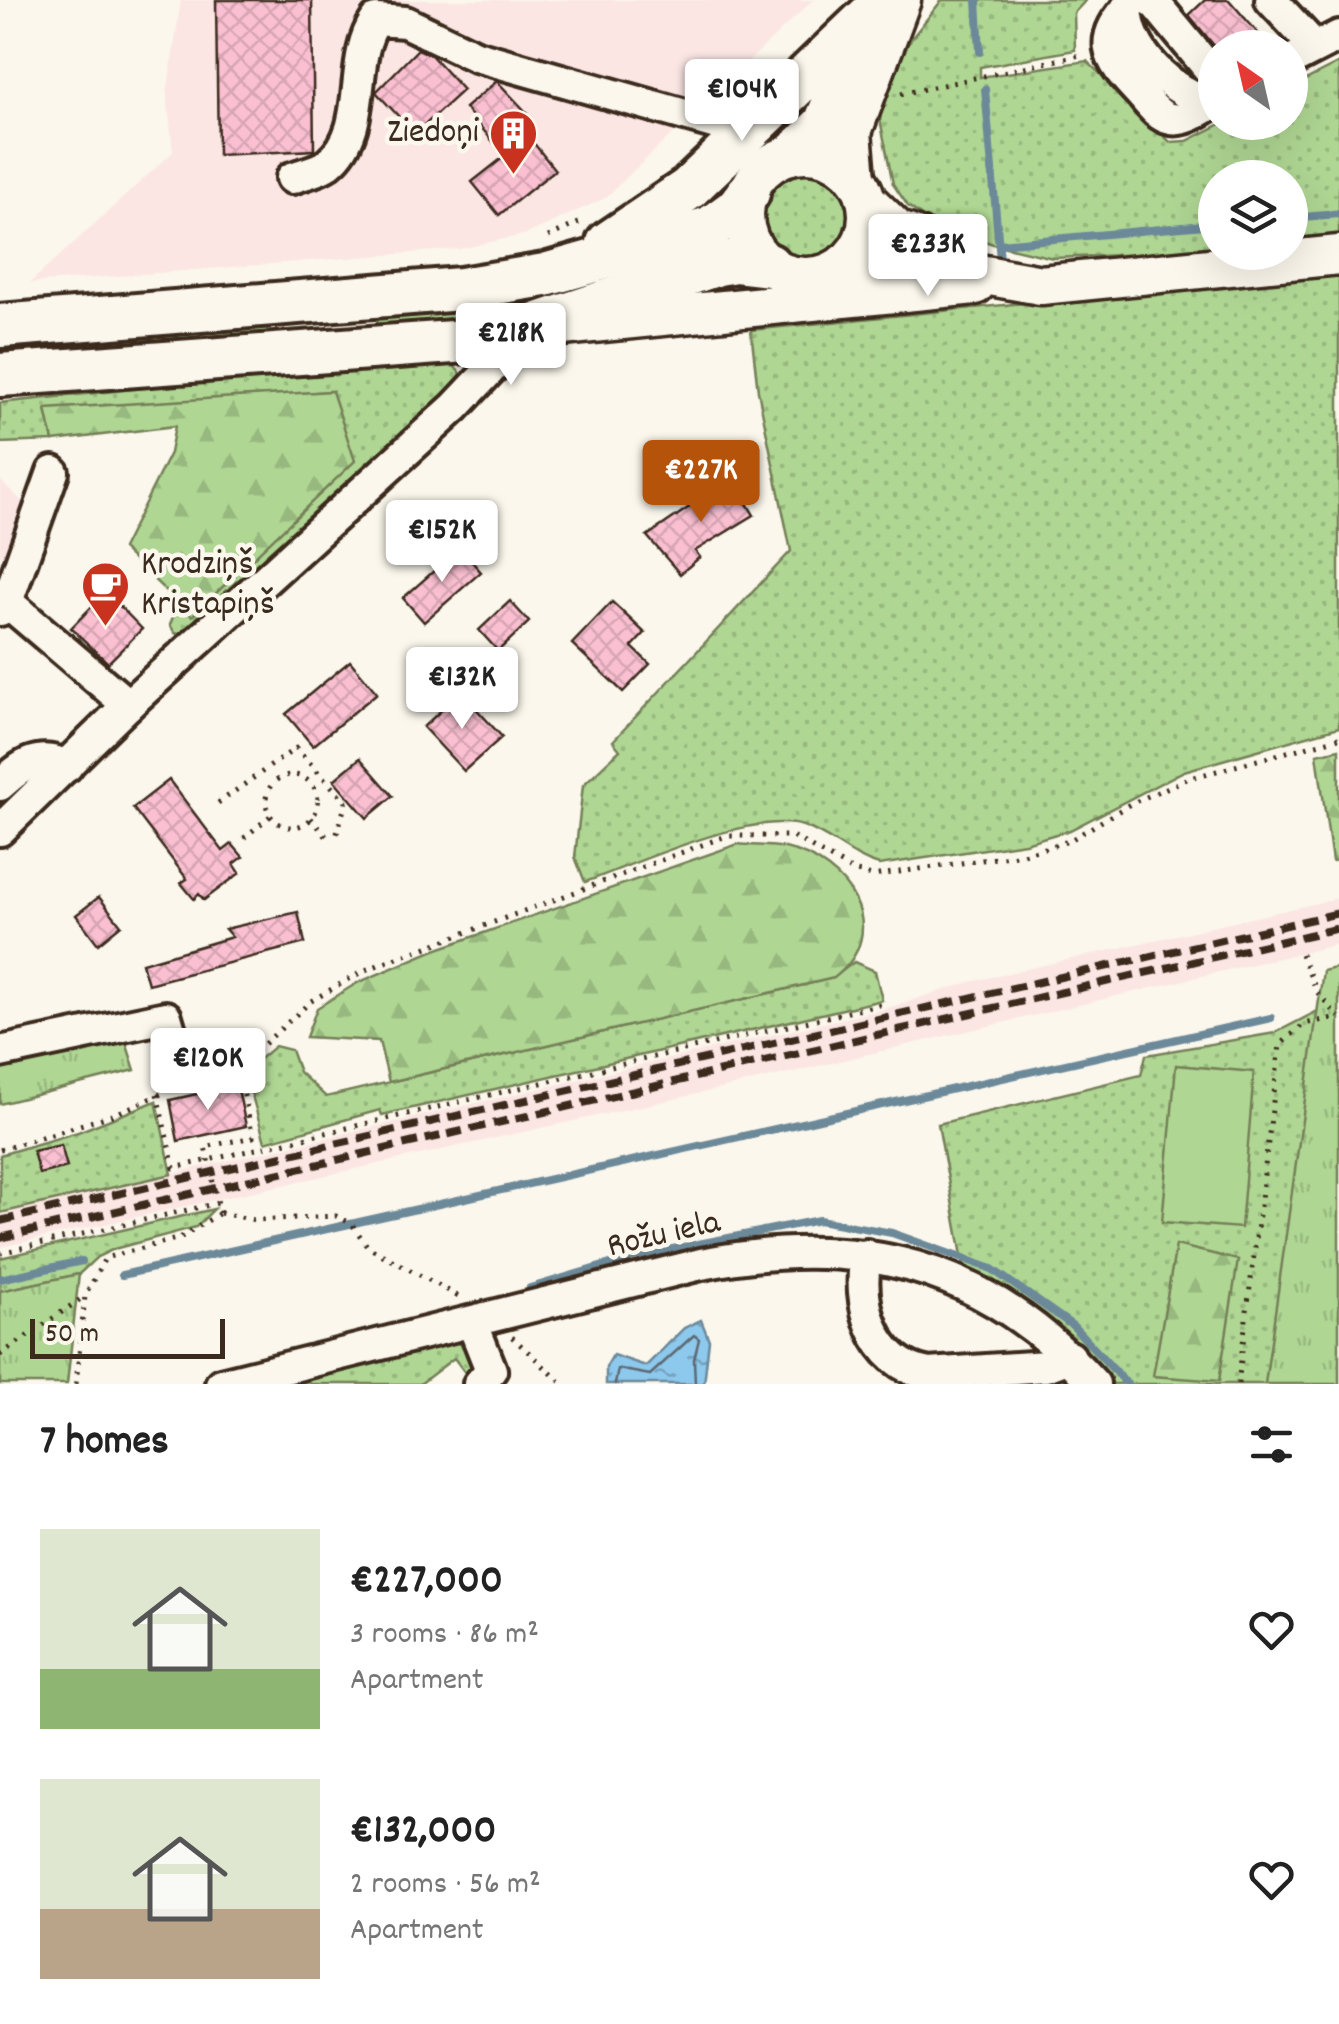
<!DOCTYPE html>
<meta charset="utf-8">
<style>
body{margin:0;font-family:Dekko,sans-serif;background:#f2f2f2;color:#222;height:100vh;display:flex;flex-direction:column;font-size:38px;white-space:nowrap}
*{box-sizing:border-box;margin:0}
p{font-size:32px;color:#767676}
.icon{flex:none;width:55px;height:55px;fill:none;stroke:currentColor;stroke-width:2;stroke-linecap:round;stroke-linejoin:round}
.map{position:relative;height:1384px;overflow:hidden}
.panel{display:flex;flex-direction:column;background:#fff;flex:1}
.panel>*{flex:none}
.needle{width:65px;rotate:326deg}
.controls{position:absolute;left:1198px;top:30px;display:grid;gap:20px}
.controls a{display:grid;place-items:center;width:110px;height:110px;border-radius:50%;background:#fff;box-shadow:0 10px 40px #0002;font-size:50px}
.scale{position:absolute;left:30px;bottom:25px;width:195px;box-sizing:border-box;padding-left:10px;border:5px solid #3b2a1e;border-top:0;font-size:28px;line-height:35px;white-space:nowrap;color:#3b2a1e;-webkit-text-stroke:8px #fbf7ec;paint-order:stroke}
.price{position:absolute;translate:-50% -85px;padding:0 22px;border-radius:10px;background:#fff;color:#222;font-size:32px;line-height:65px;filter:drop-shadow(0 2px 5px #0008)}
.price::after{content:'';position:absolute;left:50%;top:60px;width:30px;height:22px;margin-left:-15px;background:inherit;clip-path:polygon(0 0,100% 0,50% 100%)}
.price.current{background:#b45309;color:#fff}
ul{padding:0;list-style:none}
li{display:flex;align-items:center;gap:30px;height:250px;padding:0 40px}
li span{display:grid;place-items:center;flex:none;width:280px;height:200px;border-radius:0px;color:#555}
li>.icon{margin-inline-start:auto}
span .icon{width:120px;height:120px;fill:#fffc;stroke-width:1}
li b{font-size:42px}
h2{display:flex;justify-content:space-between;align-items:center;height:120px;padding:0 40px;font-size:42px}
.map>svg:first-child{display:block}
.built{fill:#fbe6e4}
.grass{fill:url(#grass-dots);stroke:#758058;stroke-width:2.5}
.forest{fill:url(#forest-firs);stroke:#758058;stroke-width:2.5}
.park{fill:url(#park-tufts);stroke:#758058;stroke-width:2.5}
.pitch{fill:#afd693;stroke:#758058;stroke-width:2.5}
.water{fill:url(#water-ripples);stroke:#6c899a;stroke-width:2.5}
.lines{fill:none;stroke-linecap:round;stroke-linejoin:round}
.shore{stroke:#5c6971;stroke-width:2.5}
.stream{stroke:#6c899a;stroke-width:8}
.building{fill:url(#building-cross-hatch);stroke:#3b2a1e;stroke-width:2.5}
.minor-casing{stroke:#3b2a1e;stroke-width:38}
.major-casing{stroke:#3b2a1e;stroke-width:45}
.highway-casing{stroke:#3b2a1e;stroke-width:50}
.path{stroke:#3b2a1e;stroke-width:5;stroke-dasharray:2.5 8;stroke-linecap:butt}
.minor{stroke:#fbf7ec;stroke-width:30}
.major{stroke:#fbf7ec;stroke-width:38}
.highway{stroke:#fbf7ec;stroke-width:42}
.rail{stroke:#3b2a1e;stroke-width:8;stroke-dasharray:15 8;stroke-linecap:butt}
.labels{text-anchor:middle;dominant-baseline:central;stroke-width:9;stroke-linejoin:round;paint-order:stroke}
.poi-label{font-size:35px;fill:#3b2a1e;stroke:#fbf7ec;text-anchor:end}
.street-label{font-size:35px;fill:#3b2a1e;stroke:#fbf7ec}
</style>
<div class="map">
<svg width="1339" height="1384" viewBox="0 0 1339 1384">
<defs>
<pattern id="grass-dots" width="8" height="8" patternUnits="userSpaceOnUse" patternTransform="scale(2.5)"><rect width="8" height="8" fill="#afd693"/><path d="M2 2h.1M6 6h.1" fill="none" stroke="#97b87e" stroke-width="1.8" stroke-linecap="round"/></pattern>
<pattern id="forest-firs" width="22" height="20" patternUnits="userSpaceOnUse" patternTransform="scale(2.5)"><rect width="22" height="20" fill="#afd693"/><path d="M5 1l3.5 6h-7zM16 11l3.5 6h-7z" fill="#97b87e"/></pattern>
<pattern id="park-tufts" width="24" height="20" patternUnits="userSpaceOnUse" patternTransform="scale(2.5)"><rect width="24" height="20" fill="#afd693"/><path d="M3 7l-1-3M5 7V3M7 7l1-3M15 17l-1-3M17 17v-4M19 17l1-3" fill="none" stroke="#97b87e"/></pattern>
<pattern id="water-ripples" width="26" height="14" patternUnits="userSpaceOnUse" patternTransform="scale(2.5)"><rect width="26" height="14" fill="#8dc8ed"/><path d="M2 4q2-2 4 0t4 0M15 11q2-2 4 0t4 0" fill="none" stroke="#74a3bf"/></pattern>
<pattern id="building-cross-hatch" width="8" height="8" patternUnits="userSpaceOnUse" patternTransform="scale(2.5)"><rect width="8" height="8" fill="#fac0d2"/><path d="M0 0l8 8M0 8l8-8" fill="none" stroke="#d7a5b4"/></pattern>
</defs>
<rect width="100%" height="100%" fill="#fbf7ec"/>
<filter id="ink" filterUnits="userSpaceOnUse"><feTurbulence type="fractalNoise" baseFrequency=".01" numOctaves="2"/><feDisplacementMap in="SourceGraphic" scale="20" xChannelSelector="R" yChannelSelector="G"/><feConvolveMatrix kernelMatrix="1 2 1 2 8 2 1 2 1" color-interpolation-filters="sRGB"/></filter>
<g filter="url(#ink)">
<!-- built -->
<g class="built">
<path d="M181,0H813L605,198L527,234L460,249L30,283L173,152L167,94Z"/>
<path d="M0,480L28,507L26,530L0,556Z"/>
<path d="M1339,898V944L724,1088L0,1247V1213L884,1009L970,982Z"/>
</g>
<!-- grass -->
<g class="grass">
<path d="M942,0H1086L1074,13L1075,50L980,67V77L1087,61L1170,142L1187,141L1223,123L1290,122V88L1339,63V239L1290,244V178H1215V251L1053,258L993,244L927,220L908,206L893,184L880,119L888,79L911,39Z"/>
<circle cx="805" cy="216" r="52"/>
<path d="M709,239L565,303L463,324L374,331L380,314Z"/>
<path d="M1339,272V727L1184,771L1070,830L1025,843L879,865C851,857 830,835 803,826C751,810 636,864 585,882L575,857L583,785L620,750L613,741L791,551L758,391L751,330Z"/>
<path d="M267,325L268,337L0,358V345Z"/>
<path d="M426,365L454,366L461,374L446,393L186,635L175,633L170,625L178,603L192,615L332,391L46,410L53,441L0,443V403L219,380Z"/>
<path d="M854,962L875,971L882,1000L382,1115L380,1110L265,1142L249,1085L251,1066L275,1046L291,1050L299,1072L326,1097L833,978Z"/>
<path d="M1339,1000L1268,1384H1113C1071,1333 1021,1299 964,1267L938,1124L1141,1075L1146,1055L1275,1033Z"/>
<path d="M156,1101L172,1174L0,1213V1155L78,1132Z"/>
<path d="M214,1209L196,1227L114,1249L97,1257L79,1274L0,1291V1258Z"/>
<path d="M457,1342L478,1361L469,1378L454,1358L420,1384H283Z"/>
</g>
<!-- forest -->
<g class="forest">
<path d="M332,391L355,461L192,616L122,549L170,453L175,426L53,441L46,409Z"/>
<path d="M1339,749V860L1332,861L1317,754Z"/>
<path d="M738,844C753,846 770,845 785,848C848,862 894,931 834,978L389,1082L379,1041L306,1037L317,1008L357,983L432,951Z"/>
<path d="M1176,1245L1238,1260L1219,1381L1153,1376Z"/>
</g>
<!-- park -->
<g class="park">
<path d="M1339,967V1384H1265L1323,971Z"/>
<path d="M123,1033L135,1070L0,1104V1059Z"/>
<path d="M79,1274L67,1384H0V1291Z"/>
</g>
<!-- pitch -->
<path class="pitch" d="M1176,1065L1254,1072L1241,1228L1162,1222Z"/>
<!-- water -->
<path class="water" d="M701,1320L709,1340L704,1384H606V1367L613,1355L646,1366L684,1328Z"/>
<g class="lines">
<!-- shore -->
<path class="shore" d="M615,1384L618,1369L650,1375L694,1335L699,1339L694,1359L695,1384"/>
<!-- stream -->
<g class="stream">
<path d="M977,0L980,52"/>
<path d="M985,89L1000,260"/>
<path d="M1290,218L1339,214"/>
<path d="M999,244L1215,224"/>
<path d="M122,1275L1271,1018"/>
<path d="M0,1279L82,1261"/>
<path d="M530,1288L637,1256L819,1220L892,1233L992,1269L1073,1326L1127,1384"/>
</g>
</g>
<!-- building -->
<g class="building">
<path d="M216,0H312L314,150L218,155Z"/>
<path d="M1205,0H1229L1271,48H1216L1189,15Z"/>
<path d="M418,49L431,55L463,90L415,134L376,92Z"/>
<path d="M497,81L527,113L517,122L555,170L499,215L472,182L505,156L465,108Z"/>
<path d="M732,478L754,515L695,551L700,557L680,574L647,536Z"/>
<path d="M460,548L481,572L424,622L403,598Z"/>
<path d="M106,592L142,629L108,663L71,628Z"/>
<path d="M510,601L529,622L498,651L479,630Z"/>
<path d="M612,602L645,633L632,647L650,664L623,692L572,644Z"/>
<path d="M350,661L377,693L313,746L286,714Z"/>
<path d="M461,692L502,737L464,771L423,727Z"/>
<path d="M360,758L393,796L367,818L334,780Z"/>
<path d="M169,780L223,851L232,844L243,857L234,864L240,873L204,900L199,894L194,899L181,883L187,879L133,808Z"/>
<path d="M99,897L121,925L98,944L76,915Z"/>
<path d="M298,912L305,943L148,984L142,963L232,937L225,929Z"/>
<path d="M237,1085L246,1126L178,1141L170,1100Z"/>
<path d="M61,1145L67,1167L39,1174L33,1151Z"/>
</g>
<g class="lines">
<defs>
<g id="minor">
<path d="M1135,0C1095,39 1106,58 1140,93C1148,102 1158,117 1171,119C1186,122 1202,109 1215,102"/>
<path d="M1152,0L1215,76"/>
<path d="M1271,0L1315,47"/>
<path d="M1127,7C1128,52 1171,93 1214,103"/>
<path d="M1290,61L1339,36"/>
<path d="M292,178C302,174 321,170 329,163C371,128 347,61 376,20L405,22L476,56L717,124L743,139"/>
<path d="M7,602L128,705"/>
<path d="M0,610L7,602L53,472"/>
<path d="M0,785C22,765 38,752 67,766"/>
<path d="M0,830L128,705L455,407L524,334"/>
<path d="M0,1052L166,1017L181,1068"/>
<path d="M866,1255C857,1303 872,1363 928,1374L1046,1366L1070,1357"/>
<path d="M472,1322L491,1370L479,1384"/>
<path d="M221,1384L701,1264C858,1233 985,1263 1094,1384"/>
</g>
<g id="major">
<circle cx="806" cy="215" r="62"/>
<path d="M790,155L823,123L858,40"/>
<path d="M856,178L852,132L901,0"/>
<path d="M866,200L897,230L957,252"/>
<path d="M845,263L889,258L1041,285L1339,255"/>
<path d="M562,326L975,285"/>
</g>
<g id="highway">
<path d="M608,243L688,189L871,14"/>
<path d="M0,326L461,289L545,275L710,228L736,209L748,193"/>
<path d="M0,375L494,339L718,264L734,261L769,265"/>
</g>
</defs>
<!-- minor casing -->
<use href="#minor" class="minor-casing"/>
<!-- major casing -->
<use href="#major" class="major-casing"/>
<!-- highway casing -->
<use href="#highway" class="highway-casing"/>
<!-- path -->
<g class="path">
<path d="M901,94L1085,54"/>
<path d="M548,237L583,221"/>
<circle cx="292" cy="801" r="26"/>
<path d="M218,803L296,748L346,802L336,837"/>
<path d="M311,818L331,842"/>
<path d="M244,838L270,816"/>
<path d="M1301,954L1317,992L1339,1017"/>
<path d="M203,1081L238,1068L311,1001L365,970L726,836H792L853,871L872,876L1023,854L1069,841L1130,804L1187,779L1339,738"/>
<path d="M157,1094L174,1168L883,1004"/>
<path d="M0,1150L115,1114L168,1091"/>
<path d="M220,1213L255,1220L336,1216L351,1223L368,1247L460,1297"/>
<path d="M220,1213L205,1147L253,1137L238,1068"/>
<path d="M0,1253L218,1203"/>
<path d="M512,1337L563,1384"/>
<path d="M0,1355L85,1296"/>
<path d="M76,1384L85,1296L105,1258L180,1238L220,1213"/>
<path d="M1238,1384L1280,1045L1304,1024L1339,1017"/>
</g>
<!-- minor -->
<use href="#minor" class="minor"/>
<!-- major -->
<use href="#major" class="major"/>
<!-- highway -->
<use href="#highway" class="highway"/>
<!-- rail -->
<g class="rail">
<path d="M0,1221L1339,913"/>
<path d="M0,1238L1339,928"/>
</g>
</g>
</g>
<!-- icons -->
<defs>
<symbol id="building-pin" viewBox="-11 -11 22 30"><path d="M0 17L-7.5 6A9.5 9.5 0 1 1 7.5 6Z" fill="#c8321e" stroke="#fbf7ec"/><path d="M-4-6H4V6H1V3H-1V6H-4ZM-2.5-4.3h1.7v1.8h-1.7ZM.8-4.3h1.7v1.8H.8ZM-2.5-1h1.7V.8h-1.7ZM.8-1h1.7V.8H.8Z" fill="#fff"/></symbol>
<symbol id="cafe-pin" viewBox="-11 -11 22 30"><path d="M0 17L-7.5 6A9.5 9.5 0 1 1 7.5 6Z" fill="#c8321e" stroke="#fbf7ec"/><path d="M-5.5-4.5H6V0H3Q3 3.5 0 3.5H-2.5Q-5.5 3.5-5.5 0ZM3-3.2v2h1.7v-2ZM-6 4.5H4V6H-6Z" fill="#fff"/></symbol>
</defs>
<g fill-rule="evenodd">
<use href="#building-pin" x="486" y="106" width="55" height="75"/>
<use href="#cafe-pin" x="78" y="558" width="55" height="75"/>
</g>
<g class="labels">
<!-- poi labels -->
<g class="poi-label">
<text x="479" y="134">Ziedoņi</text>
<text x="141" y="566" text-anchor="start">Krodziņš<tspan x="141" dy="40">Kristapiņš</tspan></text>
</g>
<!-- street labels -->
<g class="street-label">
<text transform="translate(664 1236) rotate(-13)">Rožu iela</text>
</g>
</g>
</svg>
<div class="controls">
<a><svg class="needle" viewBox="-14 -14 28 28"><path d="M0-13l5 13h-10z" fill="#e53935"/><path d="M0 13l5-13h-10z" fill="#767676"/></svg></a>
<a><svg class="icon" aria-label="layers" viewBox="0 0 24 24"><path d="M12 4l9 5-9 5-9-5zM3 14l9 5 9-5"/></svg></a>
</div>
<div class="scale">50 m</div>
<b class="price" style="left:742px;top:144px">€104K</b>
<b class="price" style="left:928px;top:299px">€233K</b>
<b class="price" style="left:511px;top:388px">€218K</b>
<b class="price current" style="left:701px;top:525px">€227K</b>
<b class="price" style="left:442px;top:585px">€152K</b>
<b class="price" style="left:462px;top:732px">€132K</b>
<b class="price" style="left:208px;top:1113px">€120K</b>
</div>
<section class="panel">
<h2>7 homes<svg class="icon" aria-label="filters" viewBox="0 0 24 24"><path d="M4 7h16M4 17h16"/><circle cx="9" cy="7" r="2"/><circle cx="15" cy="17" r="2"/></svg></h2>
<ul>
<li><span style="background:linear-gradient(#dfe7d0 70%,#8fb573 0)"><svg class="icon" aria-label="home" viewBox="0 0 24 24"><path d="M3 11l9-7 9 7M6 9v11h12V9"/></svg></span><div><b>€227,000</b><p>3 rooms · 86 m²</p><p>Apartment</p></div><svg class="icon" aria-label="heart" viewBox="0 0 24 24"><path d="M12 20l-8-8c-3-5 5-10 8-4 3-6 11-1 8 4z"/></svg></li>
<li><span style="background:linear-gradient(#dfe7d0 65%,#b9a48a 0)"><svg class="icon" aria-label="home" viewBox="0 0 24 24"><path d="M3 11l9-7 9 7M6 9v11h12V9"/></svg></span><div><b>€132,000</b><p>2 rooms · 56 m²</p><p>Apartment</p></div><svg class="icon" aria-label="heart" viewBox="0 0 24 24"><path d="M12 20l-8-8c-3-5 5-10 8-4 3-6 11-1 8 4z"/></svg></li>
</ul>
</section>
